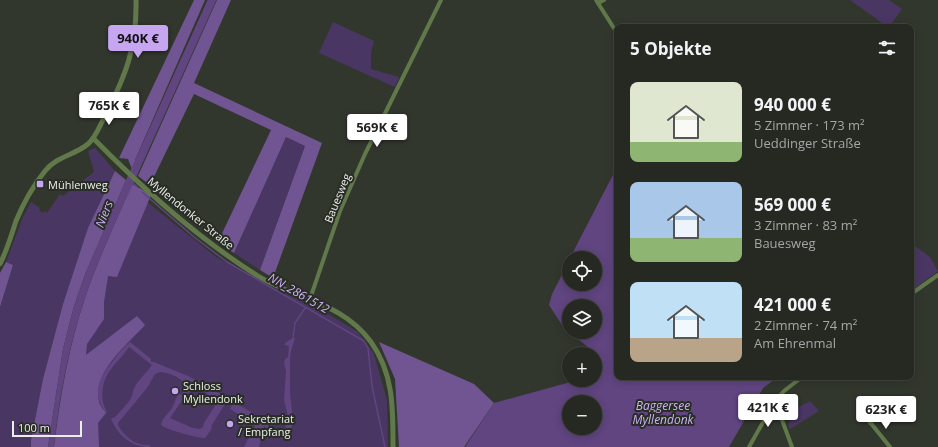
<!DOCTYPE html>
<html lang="de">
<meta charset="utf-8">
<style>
body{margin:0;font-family:"Open Sans",sans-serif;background:#32352f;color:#f1f3f6;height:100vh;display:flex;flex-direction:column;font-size:15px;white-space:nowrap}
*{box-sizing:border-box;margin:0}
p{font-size:13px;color:#a4a6a5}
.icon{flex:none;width:22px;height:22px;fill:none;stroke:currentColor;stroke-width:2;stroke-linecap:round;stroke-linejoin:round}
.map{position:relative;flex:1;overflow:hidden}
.side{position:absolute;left:614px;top:24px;width:300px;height:356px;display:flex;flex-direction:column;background:#262922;border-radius:8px;box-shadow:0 2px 10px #0003,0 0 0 1px #424540}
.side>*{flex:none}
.buttons{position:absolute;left:562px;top:251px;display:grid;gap:8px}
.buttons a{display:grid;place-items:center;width:40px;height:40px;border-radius:50%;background:#262922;box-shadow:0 2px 10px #0003,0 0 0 1px #424540;font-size:20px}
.scale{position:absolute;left:12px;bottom:10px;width:70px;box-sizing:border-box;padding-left:4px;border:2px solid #ecefe9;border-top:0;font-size:11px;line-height:14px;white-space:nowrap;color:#ecefe9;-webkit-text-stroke:3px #282d25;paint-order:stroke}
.price{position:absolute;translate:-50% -34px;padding:0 9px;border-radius:4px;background:#fff;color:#222;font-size:13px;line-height:26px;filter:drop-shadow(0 1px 2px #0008)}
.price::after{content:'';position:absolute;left:50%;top:24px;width:12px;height:9px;margin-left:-6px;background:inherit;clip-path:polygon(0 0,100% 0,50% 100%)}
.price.current{background:#c6a6f0;color:#111}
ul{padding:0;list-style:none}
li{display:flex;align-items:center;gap:12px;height:100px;padding:0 16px}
li span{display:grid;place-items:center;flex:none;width:112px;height:80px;border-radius:8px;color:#555}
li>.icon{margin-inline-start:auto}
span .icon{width:48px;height:48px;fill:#fffc;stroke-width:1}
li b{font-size:17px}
h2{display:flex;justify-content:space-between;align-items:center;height:48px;padding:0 16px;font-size:17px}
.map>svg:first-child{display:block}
.green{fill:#4a3663}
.forest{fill:#705592}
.water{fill:#604580;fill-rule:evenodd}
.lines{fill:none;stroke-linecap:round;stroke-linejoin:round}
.stream{stroke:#604580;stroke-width:1.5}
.river{stroke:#604580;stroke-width:8}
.minor{stroke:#61784b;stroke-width:4}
.tertiary{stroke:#61784b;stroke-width:5}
.poi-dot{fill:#c6a6f0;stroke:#282d25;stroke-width:1.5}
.labels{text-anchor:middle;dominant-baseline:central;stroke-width:4;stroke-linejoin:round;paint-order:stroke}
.poi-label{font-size:11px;fill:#ecefe9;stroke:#282d25;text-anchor:start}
.street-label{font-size:11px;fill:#ecefe9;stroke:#282d25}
.water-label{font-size:12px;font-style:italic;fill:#cfb1f8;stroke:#282d25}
</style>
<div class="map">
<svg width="938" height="447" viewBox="0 0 938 447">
<rect width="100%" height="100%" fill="#32372e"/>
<!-- green -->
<g class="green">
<path d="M850,0H889L902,9L889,27H888Z"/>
<path d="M333,22L374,41L371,53V69L399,77L395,87L319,53Z"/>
<path d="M286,137L305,146L260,270L234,253Z"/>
<path d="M95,148L115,171L88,229L63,304L43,379L31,440V447H0V307L13,265L6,262L23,217L31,202L40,208L39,210L43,213L45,211L47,213L60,194L63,196L94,172L88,151Z"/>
<path d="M142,198L216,257L274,288L320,309L358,332L374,354L387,400L388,447H67L69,418L98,299Z"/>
<path d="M911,243L930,257L938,271L911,291Z"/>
<path d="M810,401L819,411L790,429L788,424L790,422L787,417H785L784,415Z"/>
</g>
<!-- forest -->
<g class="forest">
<path d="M194,0H205L135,160L136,166L132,169L128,159L119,158Z"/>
<path d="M217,0H231L194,83L322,143L273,278L260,270L305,146L286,137L234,253L218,242L271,130L194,94L150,185L138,176Z"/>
<path d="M115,171L126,180L86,272L74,306L63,349L48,447H31V440L43,379L63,304L88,228Z"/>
<path d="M132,184L143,190L151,195L117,277L108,276L104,302V319L87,344L86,355L137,316L145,325C127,345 92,372 99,402C100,406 103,409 106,413L98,423L99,447H54C60,396 69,346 85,298C98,259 116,222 132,184Z"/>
<path d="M6,262L13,265L0,307V273Z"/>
<path d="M379,342L474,384L494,403L464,447H399L395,379Z"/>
</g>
<!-- water -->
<g class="water">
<path d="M617,167V377H778L763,388L729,447H465L494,403L578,380H595L598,355L564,328L549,305L552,294L569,261V284H595V258H570ZM569,306H595V332H569ZM569,402H595V428H569Z"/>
<path d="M126,180L132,184C116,222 98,259 85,298C69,346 59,396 54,447H48L63,349L74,306L86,272Z"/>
<path d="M293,338H295C293,345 290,352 290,359C290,369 290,380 290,390C290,404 299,432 282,439L264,426L259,447H244L255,426L243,417L230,409L232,403C248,406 266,426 280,434L283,433L285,429L288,416L284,400L286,371L284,363L285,359L288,357L289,346L285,345V343Z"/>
<path d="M130,342L151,359V362H154L188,376L214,390L228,399L212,425L211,430L205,438C197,438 167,430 161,425C162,417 170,413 173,406C176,401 174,400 179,394L181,395L188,385L177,377L167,373L160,372L155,374L147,388L118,423V425C125,437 135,446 149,445L151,447C132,447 119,437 111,419L112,418H114C118,414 130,402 132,396C133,391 134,387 138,382C142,376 148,371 152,365L129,347C123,356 115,363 109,372C101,383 100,401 107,412L106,413C91,393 99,378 113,361C118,354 123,347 130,342ZM196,385L215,400L216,404L204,423L203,427L200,429L193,428L170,418L187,393L191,392L190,388L191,386Z"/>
</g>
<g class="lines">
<!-- stream -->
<g class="stream">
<path d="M130,181L137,186"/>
<path d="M142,192L194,237L227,262L364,341L368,348L372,386L385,447"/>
<path d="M293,338L295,323L305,308"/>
</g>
<!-- river -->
<path class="river" d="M125,192L212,0"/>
<!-- minor -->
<g class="minor">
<path d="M596,0L617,33"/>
<path d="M598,3L604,0"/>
<path d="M911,294L938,275"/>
<path d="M310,299L340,211L365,154L441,0"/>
<path d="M775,401L792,447"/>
<path d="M870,423L882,413L877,407L865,416L890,447"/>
<path d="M749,447L775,401L784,391L802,377"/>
</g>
<!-- tertiary -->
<g class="tertiary">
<path d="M93,138C143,189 197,238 258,276C297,300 342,302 371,342C394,374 393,410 393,447"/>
<path d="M0,264C7,250 11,236 16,221C23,204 33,186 45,171C57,156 75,155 88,144C96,137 100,125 105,116C126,75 137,47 136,0"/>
</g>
</g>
<!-- markers -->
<g class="poi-dot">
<rect x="36" y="180" width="8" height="8" rx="2"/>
<circle cx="175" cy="391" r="4"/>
<circle cx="230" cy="424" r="4"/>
</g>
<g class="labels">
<!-- poi labels -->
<g class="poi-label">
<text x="48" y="184">Mühlenweg</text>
<text x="183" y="385">Schloss<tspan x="183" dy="13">Myllendonk</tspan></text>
<text x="238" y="418">Sekretariat<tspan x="238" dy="13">/ Empfang</tspan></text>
</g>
<!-- street labels -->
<g class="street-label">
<text transform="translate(337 198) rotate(-68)">Bauesweg</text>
<text transform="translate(191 213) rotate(39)">Myllendonker Straße</text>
</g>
<!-- water labels -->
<g class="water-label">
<text transform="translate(104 214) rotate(-68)">Niers</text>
<text transform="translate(299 293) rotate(30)">NN_2861512</text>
<text x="663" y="405">Baggersee<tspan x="663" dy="14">Myllendonk</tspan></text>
</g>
</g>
</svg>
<div class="buttons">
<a><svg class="icon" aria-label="locate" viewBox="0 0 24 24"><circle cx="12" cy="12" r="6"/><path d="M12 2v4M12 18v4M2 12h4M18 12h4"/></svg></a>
<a><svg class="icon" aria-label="layers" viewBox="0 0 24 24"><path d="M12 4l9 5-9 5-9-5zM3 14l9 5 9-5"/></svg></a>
<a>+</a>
<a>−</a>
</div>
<div class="scale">100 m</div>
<b class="price current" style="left:138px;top:59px">940K €</b>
<b class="price" style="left:109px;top:126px">765K €</b>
<b class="price" style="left:377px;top:148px">569K €</b>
<b class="price" style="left:768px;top:428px">421K €</b>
<b class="price" style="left:886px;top:430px">623K €</b>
<section class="side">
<h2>5 Objekte<svg class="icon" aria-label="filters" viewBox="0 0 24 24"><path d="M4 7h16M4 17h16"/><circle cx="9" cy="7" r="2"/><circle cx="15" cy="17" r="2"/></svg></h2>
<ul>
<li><span style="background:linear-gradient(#dfe7d0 75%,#8fb573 0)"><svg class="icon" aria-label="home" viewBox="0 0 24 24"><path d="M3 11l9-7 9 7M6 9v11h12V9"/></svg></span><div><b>940 000 €</b><p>5 Zimmer · 173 m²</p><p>Ueddinger Straße</p></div></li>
<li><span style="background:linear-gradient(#a9c7e8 70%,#8fb573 0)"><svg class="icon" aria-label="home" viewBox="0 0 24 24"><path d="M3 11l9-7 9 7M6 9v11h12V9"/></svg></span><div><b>569 000 €</b><p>3 Zimmer · 83 m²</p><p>Bauesweg</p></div></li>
<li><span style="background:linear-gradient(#bfe0f5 70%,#b9a48a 0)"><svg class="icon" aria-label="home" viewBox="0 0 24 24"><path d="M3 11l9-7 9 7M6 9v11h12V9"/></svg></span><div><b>421 000 €</b><p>2 Zimmer · 74 m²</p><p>Am Ehrenmal</p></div></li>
</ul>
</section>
</div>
